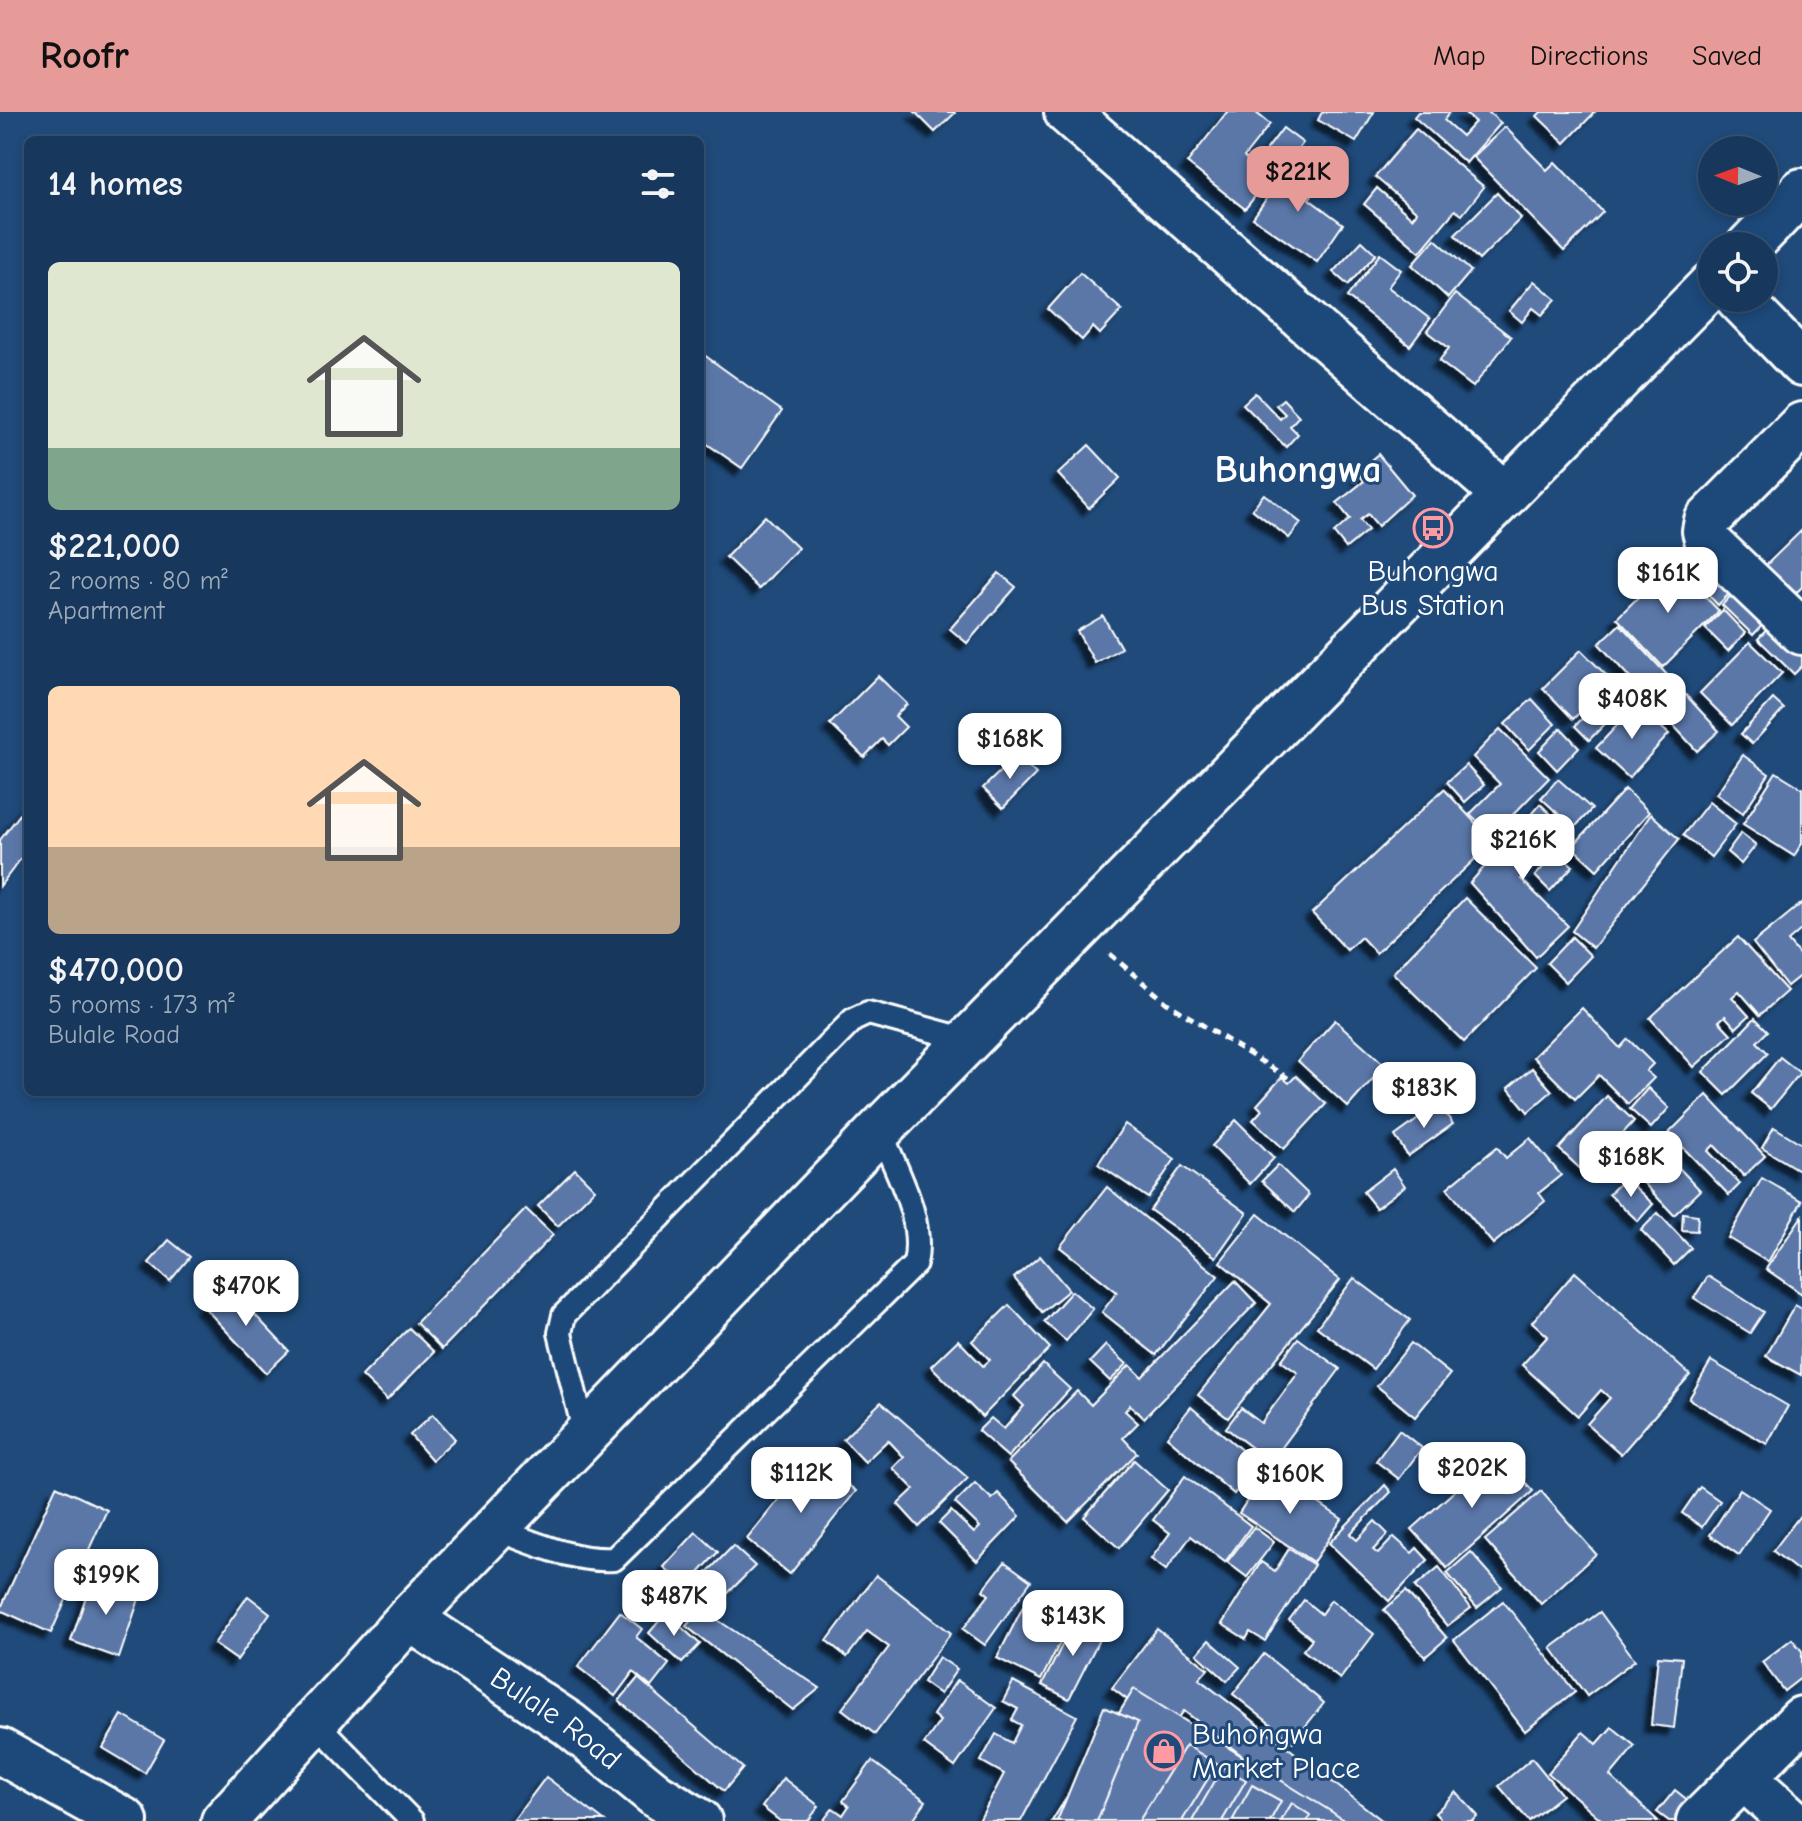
<!DOCTYPE html>
<meta charset="utf-8">
<style>
body{margin:0;font-family:"Comic Neue",sans-serif;background:#244365;color:#f1f3f6;height:100vh;display:flex;flex-direction:column;font-size:30px;white-space:nowrap}
*{box-sizing:border-box;margin:0}
p{font-size:26px;color:#9eacbb}
.icon{flex:none;width:44px;height:44px;fill:none;stroke:currentColor;stroke-width:2;stroke-linecap:round;stroke-linejoin:round}
.map{position:relative;flex:1;overflow:hidden}
.sheet{position:absolute;left:24px;top:24px;width:680px;height:960px;display:flex;flex-direction:column;background:#17385c;border-radius:12px;box-shadow:0 4px 12px #0003,0 0 0 2px #365272}
.sheet>*{flex:none}
.needle{width:52px;rotate:271deg}
.controls{position:absolute;left:1698px;top:24px;display:grid;gap:16px}
.controls a{display:grid;place-items:center;width:80px;height:80px;border-radius:50%;background:#17385c;box-shadow:0 4px 12px #0003,0 0 0 2px #365272;font-size:40px}
.price{position:absolute;translate:-50% -68px;padding:0 18px;border-radius:16px;background:#fff;color:#222;font-size:26px;line-height:52px;filter:drop-shadow(0 2px 4px #0008)}
.price::after{content:'';position:absolute;left:50%;top:48px;width:24px;height:18px;margin-left:-12px;background:inherit;clip-path:polygon(0 0,100% 0,50% 100%)}
.price.current{background:#e69b98;color:#111}
ul{padding:0;list-style:none}
li{display:grid;align-content:center;gap:16px;height:424px;padding:0 24px}
li span{display:grid;place-items:center;height:248px;border-radius:12px;color:#555}
li>.icon{margin-inline-start:auto}
span .icon{width:144px;height:144px;fill:#fffc;stroke-width:1}
li b{font-size:34px}
h2{display:flex;justify-content:space-between;align-items:center;height:96px;padding:0 24px;font-size:34px}
header{display:flex;align-items:center;gap:48px;box-sizing:border-box;height:112px;padding:0 40px;background:#e69b98;color:#111}
header strong{font-size:38px}
nav{display:flex;gap:44px;margin-inline-start:auto;font-size:28px}
.map>svg:first-child{display:block}
.building{fill:#5a77a8;stroke:#fff;stroke-width:2;filter:url(#shadow)}
.lines{fill:none;stroke-linecap:round;stroke-linejoin:round}
.service-casing{stroke:#fff;stroke-width:28}
.minor-casing{stroke:#fff;stroke-width:50}
.tertiary-casing{stroke:#fff;stroke-width:50}
.secondary-casing{stroke:#fff;stroke-width:50}
.trunk-casing{stroke:#fff;stroke-width:50}
.path{stroke:#fff;stroke-width:5;stroke-dasharray:8 6;stroke-linecap:butt}
.service{stroke:#1f4a7a;stroke-width:22}
.minor{stroke:#1f4a7a;stroke-width:44}
.tertiary{stroke:#1f4a7a;stroke-width:44}
.secondary{stroke:#1f4a7a;stroke-width:44}
.trunk{stroke:#1f4a7a;stroke-width:44}
.labels{text-anchor:middle;dominant-baseline:central;stroke-width:6;stroke-linejoin:round;paint-order:stroke}
.poi-label{font-size:30px;fill:#fff;stroke:#1f4a7a}
.street-label{font-size:30px;fill:#fff;stroke:#1f4a7a}
.district-label{font-size:38px;font-weight:bold;fill:#fff;stroke:#1f4a7a}
</style>
<header>
<strong>Roofr</strong>
<nav><a>Map</a><a>Directions</a><a>Saved</a></nav>
</header>
<div class="map">
<svg width="1802" height="1709" viewBox="0 0 1802 1709">
<defs>
<filter id="shadow"><feDropShadow dx="-7" dy="7" stdDeviation="2" flood-color="#0009"/></filter>
</defs>
<rect width="100%" height="100%" fill="#1f4a7a"/>
<filter id="ink" filterUnits="userSpaceOnUse"><feTurbulence type="fractalNoise" baseFrequency=".0125" numOctaves="2"/><feDisplacementMap in="SourceGraphic" scale="16" xChannelSelector="R" yChannelSelector="G"/><feConvolveMatrix kernelMatrix="1 2 1 2 8 2 1 2 1" color-interpolation-filters="sRGB"/></filter>
<g filter="url(#ink)">
<!-- building -->
<g class="building">
<path d="M915,0H954L955,1L935,20Z"/>
<path d="M1227,0H1255L1270,12L1244,45L1270,66L1245,97L1187,51Z"/>
<path d="M1322,0H1374L1356,30L1318,8Z"/>
<path d="M1418,0H1450L1444,8L1462,24L1475,10L1464,0H1488L1501,11L1466,51L1414,5Z"/>
<path d="M1541,0H1595L1565,31L1537,4Z"/>
<path d="M1505,15L1547,58L1555,50L1603,100L1564,139L1473,45Z"/>
<path d="M1283,16L1303,31L1278,64L1258,49Z"/>
<path d="M1416,17L1484,75L1462,103L1455,98L1420,140L1364,92L1377,76L1412,106L1417,100L1375,65Z"/>
<path d="M1292,50L1319,73L1309,87L1343,112L1317,150L1253,106Z"/>
<path d="M1497,81L1521,106L1479,148L1455,123Z"/>
<path d="M1435,127L1471,159L1448,186L1412,153Z"/>
<path d="M1362,129L1376,142L1348,173L1333,160Z"/>
<path d="M1380,142L1401,158L1388,175L1430,207L1410,234L1347,185Z"/>
<path d="M1080,161L1122,198L1100,222L1093,215L1082,228L1048,197Z"/>
<path d="M1534,169L1556,187L1542,203L1533,196L1522,210L1509,199Z"/>
<path d="M1455,182L1511,225L1473,275L1439,249L1449,236L1427,219Z"/>
<path d="M700,240L782,299L742,356L700,327Z"/>
<path d="M1255,281L1280,307L1285,302L1276,293L1283,287L1299,304L1290,314L1298,322L1286,335L1243,292Z"/>
<path d="M1089,333L1120,366L1089,396L1058,362Z"/>
<path d="M1378,342L1412,383L1378,414L1368,402L1360,408L1368,418L1346,436L1334,421L1350,407L1337,391L1364,369L1357,360Z"/>
<path d="M1264,382L1301,411L1289,426L1252,397Z"/>
<path d="M765,404L798,436L759,477L726,445Z"/>
<path d="M1802,418V475L1788,489L1760,459Z"/>
<path d="M1697,441L1734,477L1718,493L1682,456Z"/>
<path d="M1673,451L1719,499L1663,555L1617,506Z"/>
<path d="M999,461L1016,475L967,531L950,517Z"/>
<path d="M1737,477L1768,507L1753,523L1722,493Z"/>
<path d="M1723,498L1745,521L1728,539L1705,516Z"/>
<path d="M1103,504L1121,536L1095,551L1077,519Z"/>
<path d="M1774,510L1802,538V554L1794,562L1758,527Z"/>
<path d="M1620,512L1719,619L1697,639L1599,532Z"/>
<path d="M1750,530L1782,561L1732,613L1700,581Z"/>
<path d="M1581,538L1612,569L1573,607L1543,576Z"/>
<path d="M878,564L907,592L895,604L906,615L888,633L882,627L864,645L830,612Z"/>
<path d="M1619,568L1634,583L1589,628L1575,614Z"/>
<path d="M1532,587L1555,612L1529,638L1505,612Z"/>
<path d="M1773,587L1784,597L1752,632L1741,622Z"/>
<path d="M1636,593L1669,622L1629,666L1596,636Z"/>
<path d="M1561,616L1579,635L1557,658L1539,639Z"/>
<path d="M1500,617L1549,666L1493,723L1470,702L1500,672L1473,645Z"/>
<path d="M1017,643L1036,662L1003,696L983,676Z"/>
<path d="M1743,643L1769,662L1743,701L1716,682Z"/>
<path d="M1466,653L1484,673L1465,690L1447,670Z"/>
<path d="M1776,660L1802,676V731L1794,744L1743,712Z"/>
<path d="M1558,667L1592,697L1574,716L1541,686Z"/>
<path d="M1444,677L1493,730L1376,841L1361,825L1347,838L1312,801Z"/>
<path d="M1625,677L1649,700L1597,758L1572,735Z"/>
<path d="M1709,690L1736,712L1711,745L1683,723Z"/>
<path d="M28,692V737L0,774V728Z"/>
<path d="M1540,692L1569,719L1521,767L1568,814L1536,845L1470,771Z"/>
<path d="M1651,702L1679,727L1593,836L1572,819Z"/>
<path d="M1741,721L1756,733L1741,752L1727,740Z"/>
<path d="M1557,740L1573,754L1550,779L1535,764Z"/>
<path d="M1465,786L1536,856L1464,930L1393,861Z"/>
<path d="M1802,791V817L1788,829L1802,846V862L1787,874L1753,831Z"/>
<path d="M1572,825L1591,844L1566,870L1547,851Z"/>
<path d="M1738,825L1787,879L1760,903L1739,879L1732,885L1749,904L1736,916L1725,904L1719,909L1731,922L1694,955L1650,906Z"/>
<path d="M1582,896L1620,936L1628,927L1653,952L1646,959L1654,966L1628,992L1599,963L1575,987L1533,945Z"/>
<path d="M1755,906L1768,919L1757,930L1768,941L1726,983L1703,960Z"/>
<path d="M1335,908L1385,953L1348,995L1298,949Z"/>
<path d="M1780,945L1800,961L1771,997L1751,981Z"/>
<path d="M1532,956L1552,979L1528,1000L1508,976Z"/>
<path d="M1296,964L1326,992L1284,1037L1253,1008L1262,998L1257,993L1282,965L1289,971Z"/>
<path d="M1648,976L1669,996L1651,1016L1630,997Z"/>
<path d="M1707,983L1765,1044L1744,1064L1714,1033L1708,1039L1740,1072L1729,1083L1669,1021Z"/>
<path d="M1607,984L1634,1009L1586,1062L1559,1037Z"/>
<path d="M1439,992L1453,1012L1408,1044L1395,1024Z"/>
<path d="M1236,1008L1274,1046L1250,1072L1212,1034Z"/>
<path d="M1125,1012L1175,1047L1148,1086L1098,1052Z"/>
<path d="M1774,1015L1802,1032V1060L1762,1036Z"/>
<path d="M1530,1026L1561,1063L1539,1081L1545,1089L1493,1132L1447,1076L1497,1035L1506,1046Z"/>
<path d="M1664,1040L1700,1078L1674,1103L1638,1065Z"/>
<path d="M1278,1053L1309,1083L1295,1100L1262,1069Z"/>
<path d="M1182,1054L1247,1101L1216,1145L1150,1098Z"/>
<path d="M575,1057L595,1077L558,1114L538,1094Z"/>
<path d="M1393,1057L1405,1074L1376,1096L1363,1080Z"/>
<path d="M1625,1066L1653,1092L1638,1109L1609,1082Z"/>
<path d="M1762,1066L1802,1089L1768,1150L1728,1126Z"/>
<path d="M1107,1075L1218,1164L1156,1243L1102,1200L1117,1180L1060,1135Z"/>
<path d="M526,1097L553,1123L442,1237L416,1211Z"/>
<path d="M1658,1101L1691,1136L1674,1153L1641,1118Z"/>
<path d="M1683,1101L1698,1103L1697,1119L1682,1118Z"/>
<path d="M1258,1102L1340,1168L1228,1306L1198,1283L1271,1192L1220,1150Z"/>
<path d="M1802,1104V1182L1766,1157Z"/>
<path d="M169,1128L190,1145L170,1169L149,1151Z"/>
<path d="M1040,1144L1069,1178L1042,1200L1014,1166Z"/>
<path d="M1575,1160L1690,1263L1621,1342L1587,1312L1610,1286L1601,1278L1578,1304L1522,1253L1548,1224L1532,1210Z"/>
<path d="M1708,1164L1764,1200L1750,1221L1694,1186Z"/>
<path d="M1354,1166L1410,1208L1373,1257L1317,1215Z"/>
<path d="M1235,1169L1256,1191L1144,1306L1130,1293L1125,1299L1138,1311L1123,1326L1137,1341L1068,1410L1008,1350L1077,1279L1091,1293L1130,1253L1142,1265Z"/>
<path d="M226,1172L289,1239L266,1261L203,1194Z"/>
<path d="M1072,1179L1093,1197L1066,1229L1044,1210Z"/>
<path d="M1009,1193L1050,1236L982,1305L931,1254L958,1228L983,1254L990,1248L972,1229Z"/>
<path d="M1795,1193L1802,1197L1801,1263L1766,1244Z"/>
<path d="M409,1216L434,1240L387,1288L362,1264Z"/>
<path d="M1298,1226L1340,1257L1271,1350L1226,1316L1241,1296L1261,1311L1298,1261L1281,1249Z"/>
<path d="M1411,1231L1450,1262L1415,1305L1377,1274Z"/>
<path d="M1106,1233L1127,1252L1110,1269L1090,1250Z"/>
<path d="M1711,1249L1788,1294L1767,1332L1689,1287Z"/>
<path d="M1043,1252L1070,1277L1008,1345L978,1319L991,1306L1004,1317L1024,1294L1014,1284Z"/>
<path d="M881,1290L968,1366L919,1415L898,1392L914,1377L893,1356L904,1345L888,1328L865,1350L843,1327Z"/>
<path d="M1191,1295L1259,1353L1234,1382L1167,1325Z"/>
<path d="M433,1302L455,1327L432,1348L410,1323Z"/>
<path d="M1399,1318L1422,1336L1399,1367L1376,1349Z"/>
<path d="M1498,1340L1533,1379L1447,1456L1412,1417Z"/>
<path d="M813,1345L856,1379L790,1462L747,1427Z"/>
<path d="M1134,1348L1168,1378L1119,1436L1084,1405Z"/>
<path d="M1268,1357L1342,1407L1313,1450L1239,1401Z"/>
<path d="M1185,1364L1251,1414L1225,1450L1191,1424L1166,1458L1151,1447L1170,1421L1153,1408Z"/>
<path d="M975,1371L992,1387L998,1381L1020,1404L977,1449L939,1411L951,1399L974,1421L980,1415L955,1391Z"/>
<path d="M1385,1373L1391,1380L1350,1422L1357,1428L1375,1409L1388,1422L1373,1438L1378,1442L1394,1425L1412,1441L1417,1436L1428,1448L1389,1489L1329,1431Z"/>
<path d="M56,1374L107,1398L51,1521L0,1498Z"/>
<path d="M1700,1375L1720,1389L1702,1415L1682,1401Z"/>
<path d="M1740,1377L1770,1397L1739,1443L1710,1423Z"/>
<path d="M1541,1379L1596,1442L1541,1492L1485,1428Z"/>
<path d="M1802,1401V1462L1773,1439Z"/>
<path d="M1254,1415L1274,1430L1247,1465L1227,1450Z"/>
<path d="M696,1420L718,1440L686,1475L664,1455Z"/>
<path d="M733,1434L755,1454L709,1500L688,1480Z"/>
<path d="M1289,1437L1314,1453L1265,1529L1250,1520L1246,1527L1222,1512L1261,1450L1275,1459Z"/>
<path d="M1471,1440L1502,1475L1477,1496L1447,1461Z"/>
<path d="M1005,1450L1031,1469L985,1533L963,1517L989,1483L983,1478Z"/>
<path d="M1439,1455L1471,1496L1447,1514L1415,1475Z"/>
<path d="M876,1463L951,1521L875,1622L842,1597L889,1535L867,1519L847,1545L827,1529Z"/>
<path d="M93,1464L141,1481L119,1546L71,1529Z"/>
<path d="M1406,1479L1447,1526L1425,1545L1384,1498Z"/>
<path d="M1030,1481L1074,1503L1041,1568L997,1546Z"/>
<path d="M248,1484L270,1501L237,1548L214,1532Z"/>
<path d="M1304,1488L1321,1502L1331,1488L1374,1522L1340,1567L1303,1538L1312,1527L1289,1508Z"/>
<path d="M1503,1489L1575,1580L1525,1619L1454,1528Z"/>
<path d="M701,1497L820,1576L793,1598L686,1514Z"/>
<path d="M620,1500L642,1517L636,1525L669,1552L651,1575L633,1560L615,1584L578,1555Z"/>
<path d="M1600,1500L1635,1548L1587,1584L1551,1536Z"/>
<path d="M666,1501L700,1532L682,1551L649,1521Z"/>
<path d="M1077,1504L1104,1518L1069,1587L1042,1573Z"/>
<path d="M1157,1517L1208,1557L1199,1567L1383,1709H1327L1184,1599L1168,1619L1112,1576Z"/>
<path d="M1792,1527L1802,1539V1565L1784,1579L1762,1550Z"/>
<path d="M1209,1528L1240,1555L1227,1569L1197,1542Z"/>
<path d="M1264,1542L1324,1591L1293,1630L1233,1582Z"/>
<path d="M1658,1544L1682,1546L1674,1616L1651,1613Z"/>
<path d="M939,1545L957,1557L940,1582L923,1570Z"/>
<path d="M638,1566L743,1656L724,1679L619,1589Z"/>
<path d="M957,1568L996,1596L955,1655L924,1632L940,1609L933,1603Z"/>
<path d="M1013,1570L1077,1604L1021,1709H979L1004,1662L981,1649L996,1622L1012,1631L1021,1613L1012,1608L1018,1597L1003,1589Z"/>
<path d="M1134,1577L1332,1700L1345,1709H1052Z"/>
<path d="M1104,1595L1138,1610L1097,1709H1057Z"/>
<path d="M122,1603L164,1628L145,1661L103,1636Z"/>
<path d="M1612,1615L1635,1634L1610,1664L1658,1709H1603L1548,1661L1583,1620L1597,1632Z"/>
<path d="M1186,1633L1217,1652L1182,1709H1139Z"/>
<path d="M1532,1646L1562,1683L1529,1709L1499,1674Z"/>
<path d="M872,1649L926,1689L912,1709H823L833,1696L843,1703L849,1694L843,1689Z"/>
<path d="M1223,1655L1246,1668L1222,1709H1192Z"/>
<path d="M546,1665L604,1709H513Z"/>
<path d="M783,1666L819,1694L808,1709H780L762,1695Z"/>
<path d="M1252,1673L1281,1689L1270,1709H1232Z"/>
<path d="M1675,1678L1695,1694L1683,1709H1669L1657,1700Z"/>
<path d="M1456,1680L1478,1704L1473,1709H1442L1435,1701Z"/>
<path d="M1292,1691L1310,1703L1307,1709H1281Z"/>
</g>
<g class="lines">
<defs>
<g id="service">
<path d="M585,1323L560,1221L564,1203L853,908L868,901L968,928"/>
<path d="M495,1417C533,1430 573,1450 614,1447L915,1152C925,1106 896,1060 880,1018"/>
<path d="M315,1610L412,1709"/>
</g>
<g id="minor">
<path d="M1738,186L1802,252"/>
<path d="M1802,313L1707,409L1705,419L1708,430L1802,520"/>
<path d="M0,1639L125,1709"/>
<path d="M1743,1665L1792,1709"/>
<path d="M1699,1709L1802,1607"/>
</g>
<g id="tertiary">
<path id="s1" d="M409,1506L569,1612L656,1683L699,1709"/>
</g>
<path id="secondary" d="M1067,0L1505,383"/>
<g id="trunk">
<path d="M1749,134L1802,79"/>
<path d="M224,1709L409,1506L880,1018L1712,172"/>
</g>
</defs>
<!-- service casing -->
<use href="#service" class="service-casing"/>
<!-- minor casing -->
<use href="#minor" class="minor-casing"/>
<!-- tertiary casing -->
<use href="#tertiary" class="tertiary-casing"/>
<!-- secondary casing -->
<use href="#secondary" class="secondary-casing"/>
<!-- trunk casing -->
<use href="#trunk" class="trunk-casing"/>
<!-- path -->
<path class="path" d="M1110,842L1167,891L1288,966"/>
<!-- service -->
<use href="#service" class="service"/>
<!-- minor -->
<use href="#minor" class="minor"/>
<!-- tertiary -->
<use href="#tertiary" class="tertiary"/>
<!-- secondary -->
<use href="#secondary" class="secondary"/>
<!-- trunk -->
<use href="#trunk" class="trunk"/>
</g>
</g>
<!-- icons -->
<defs>
<symbol id="bus-ring" viewBox="-11 -11 22 22"><circle r="9.5" fill="#1f4a7a" stroke="#ff9aa2" stroke-width="1.5"/><path d="M-5-6H5V4H4V6H2V4H-2V6H-4V4H-5ZM-3.5-4V0h7V-4ZM-3.5 1.2v1.5H-2V1.2ZM2 1.2v1.5H3.5V1.2Z" fill="#ff9aa2"/></symbol>
<symbol id="shop-ring" viewBox="-11 -11 22 22"><circle r="9.5" fill="#1f4a7a" stroke="#ff9aa2" stroke-width="1.5"/><path d="M-5-2.5h2.3a2.7 3.5 0 0 1 5.4 0H5L5.5 6h-11ZM-1.5-2.5h3a1.5 2.3 0 0 0-3 0Z" fill="#ff9aa2"/></symbol>
</defs>
<g fill-rule="evenodd">
<use href="#bus-ring" x="1411" y="394" width="44" height="44"/>
<use href="#shop-ring" x="1142" y="1617" width="44" height="44"/>
</g>
<g class="labels">
<!-- poi labels -->
<g class="poi-label">
<text x="1433" y="459">Buhongwa<tspan x="1433" dy="34">Bus Station</tspan></text>
<text x="1192" y="1622" text-anchor="start">Buhongwa<tspan x="1192" dy="34">Market Place</tspan></text>
</g>
<!-- street labels -->
<g class="street-label">
<text stroke="none"><textPath href="#s1" startOffset="178">Bulale Road</textPath></text>
</g>
<!-- district labels -->
<g class="district-label">
<text x="1298" y="358">Buhongwa</text>
</g>
</g>
</svg>
<div class="controls">
<a><svg class="needle" viewBox="-14 -14 28 28"><path d="M0-13l5 13h-10z" fill="#e53935"/><path d="M0 13l5-13h-10z" fill="#9eacbb"/></svg></a>
<a><svg class="icon" aria-label="locate" viewBox="0 0 24 24"><circle cx="12" cy="12" r="6"/><path d="M12 2v4M12 18v4M2 12h4M18 12h4"/></svg></a>
</div>
<b class="price current" style="left:1298px;top:102px">$221K</b>
<b class="price" style="left:1668px;top:503px">$161K</b>
<b class="price" style="left:1632px;top:629px">$408K</b>
<b class="price" style="left:1010px;top:669px">$168K</b>
<b class="price" style="left:1523px;top:770px">$216K</b>
<b class="price" style="left:1424px;top:1018px">$183K</b>
<b class="price" style="left:1631px;top:1087px">$168K</b>
<b class="price" style="left:246px;top:1216px">$470K</b>
<b class="price" style="left:1472px;top:1398px">$202K</b>
<b class="price" style="left:801px;top:1403px">$112K</b>
<b class="price" style="left:1290px;top:1404px">$160K</b>
<b class="price" style="left:106px;top:1505px">$199K</b>
<b class="price" style="left:674px;top:1526px">$487K</b>
<b class="price" style="left:1073px;top:1546px">$143K</b>
<section class="sheet">
<h2>14 homes<svg class="icon" aria-label="filters" viewBox="0 0 24 24"><path d="M4 7h16M4 17h16"/><circle cx="9" cy="7" r="2"/><circle cx="15" cy="17" r="2"/></svg></h2>
<ul>
<li><span style="background:linear-gradient(#dfe7d0 75%,#7fa58c 0)"><svg class="icon" aria-label="home" viewBox="0 0 24 24"><path d="M3 11l9-7 9 7M6 9v11h12V9"/></svg></span><div><b>$221,000</b><p>2 rooms · 80 m²</p><p>Apartment</p></div></li>
<li><span style="background:linear-gradient(#ffd9b3 65%,#b9a48a 0)"><svg class="icon" aria-label="home" viewBox="0 0 24 24"><path d="M3 11l9-7 9 7M6 9v11h12V9"/></svg></span><div><b>$470,000</b><p>5 rooms · 173 m²</p><p>Bulale Road</p></div></li>
</ul>
</section>
</div>
